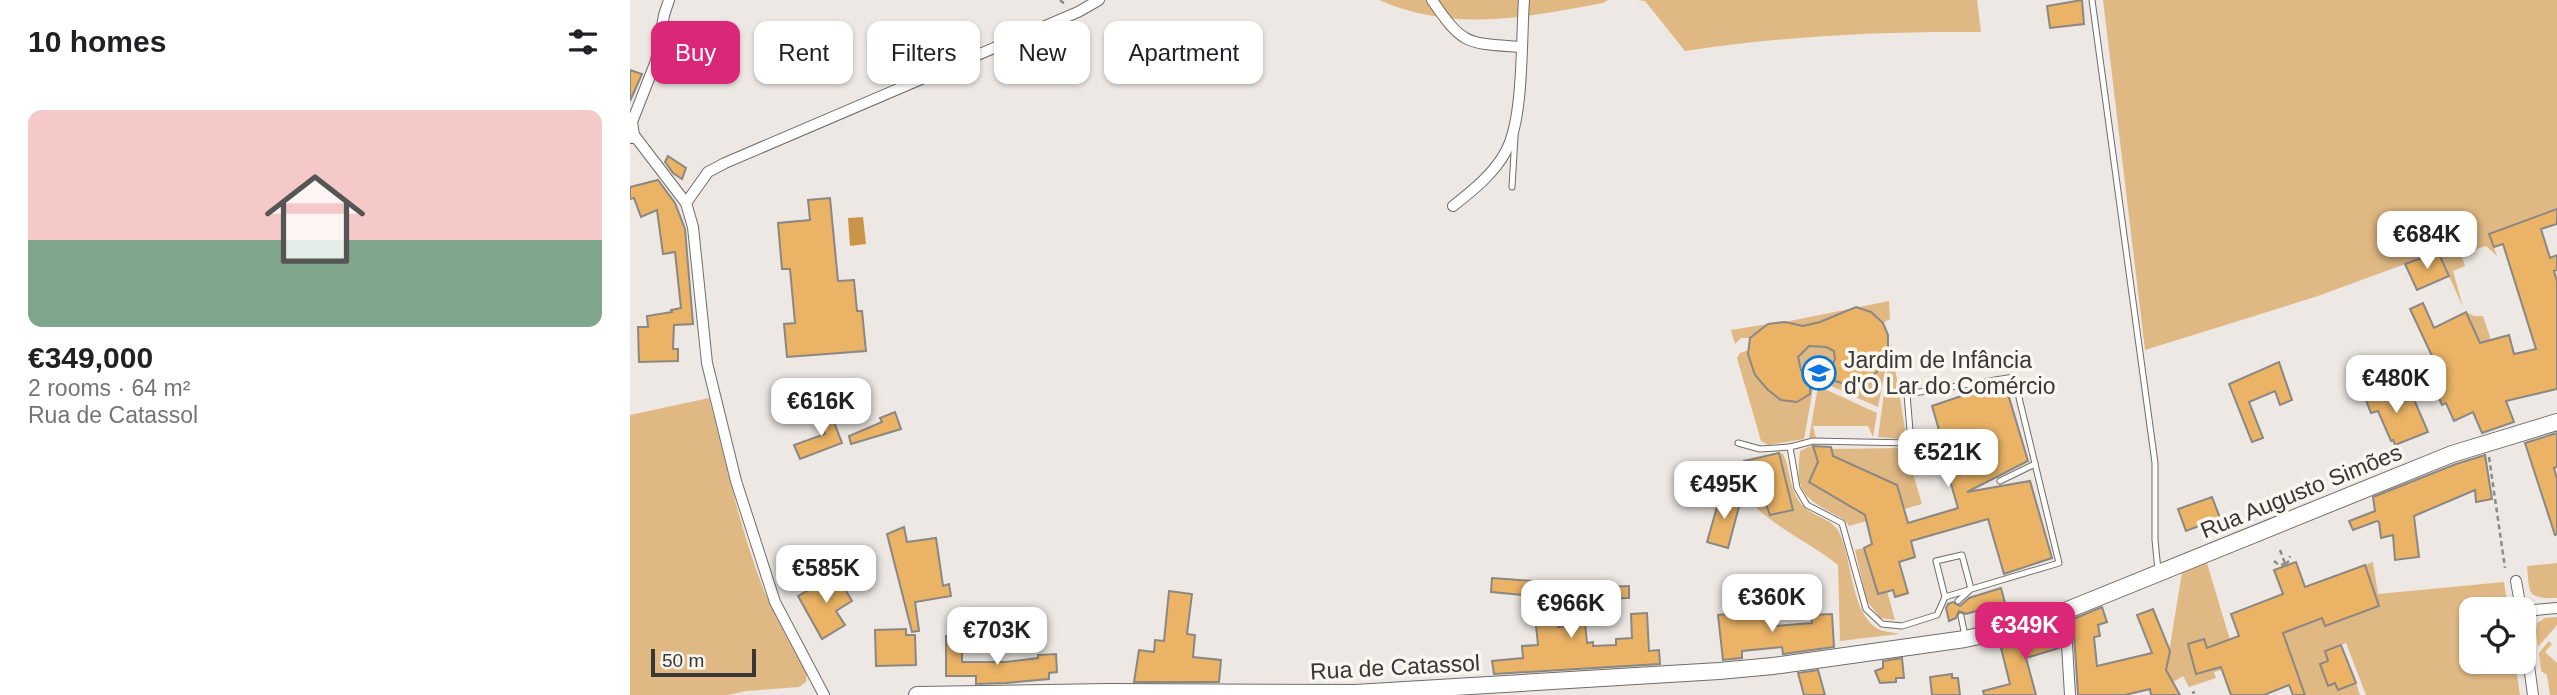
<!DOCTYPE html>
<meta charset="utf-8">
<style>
body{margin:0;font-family:Helvetica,sans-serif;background:#f2f2f2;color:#202124;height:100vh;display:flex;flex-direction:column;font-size:26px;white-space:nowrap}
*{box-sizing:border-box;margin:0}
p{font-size:23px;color:#757577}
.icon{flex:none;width:38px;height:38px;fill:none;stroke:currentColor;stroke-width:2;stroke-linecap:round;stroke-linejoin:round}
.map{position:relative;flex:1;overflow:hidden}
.panel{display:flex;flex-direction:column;background:#fff;width:630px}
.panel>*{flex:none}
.banner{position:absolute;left:21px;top:21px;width:665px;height:63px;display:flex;gap:14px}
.fabs{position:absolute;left:1829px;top:597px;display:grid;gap:14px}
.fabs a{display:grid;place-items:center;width:77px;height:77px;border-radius:14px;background:#fff;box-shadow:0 2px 5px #0004;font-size:35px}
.scale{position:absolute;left:21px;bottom:18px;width:105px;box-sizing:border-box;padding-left:7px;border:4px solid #393735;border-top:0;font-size:19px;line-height:24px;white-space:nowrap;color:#393735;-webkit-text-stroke:5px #faf6f0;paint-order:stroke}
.price{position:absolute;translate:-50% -60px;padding:0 16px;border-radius:14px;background:#fff;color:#222;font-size:23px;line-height:46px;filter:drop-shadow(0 2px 4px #0008)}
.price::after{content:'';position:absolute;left:50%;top:42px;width:21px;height:16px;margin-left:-10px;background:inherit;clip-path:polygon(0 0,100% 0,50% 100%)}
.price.current{background:#db2777;color:#fff}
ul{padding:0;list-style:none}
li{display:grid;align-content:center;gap:14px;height:371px;padding:0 28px}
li+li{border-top:2px solid #e0e0e0}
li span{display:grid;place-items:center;height:217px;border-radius:14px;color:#555}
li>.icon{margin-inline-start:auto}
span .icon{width:126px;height:126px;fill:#fffc;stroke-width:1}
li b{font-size:30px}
h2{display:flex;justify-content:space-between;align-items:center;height:84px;padding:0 28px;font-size:30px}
.tag{padding:0 24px;border-radius:14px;background:#fff;box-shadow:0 2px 5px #0004;font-size:24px;line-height:63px}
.tag.current{background:#db2777;color:#fff}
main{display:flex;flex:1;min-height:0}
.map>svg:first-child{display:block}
.green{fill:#e0b883;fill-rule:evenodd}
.water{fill:#ca9548}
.building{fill:#eab366;stroke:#8b8782;stroke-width:2}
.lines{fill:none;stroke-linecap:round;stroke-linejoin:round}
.lane-casing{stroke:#706c67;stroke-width:7}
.street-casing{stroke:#706c67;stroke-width:12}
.secondary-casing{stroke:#706c67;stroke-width:18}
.path{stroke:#8e8b87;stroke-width:2.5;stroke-dasharray:5 3.5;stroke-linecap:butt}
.lane{stroke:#fff;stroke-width:5}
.street{stroke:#fff;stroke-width:10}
.secondary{stroke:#fff;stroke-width:16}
.labels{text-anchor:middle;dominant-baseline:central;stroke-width:7;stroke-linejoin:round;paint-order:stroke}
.poi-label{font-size:23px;fill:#393735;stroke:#faf6f0;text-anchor:start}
.street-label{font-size:23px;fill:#393735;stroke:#faf6f0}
</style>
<main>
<section class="panel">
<h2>10 homes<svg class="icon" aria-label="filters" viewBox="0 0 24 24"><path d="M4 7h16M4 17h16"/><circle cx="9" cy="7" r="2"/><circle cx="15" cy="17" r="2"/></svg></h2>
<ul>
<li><span style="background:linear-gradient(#f6c9c9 60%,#7fa58c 0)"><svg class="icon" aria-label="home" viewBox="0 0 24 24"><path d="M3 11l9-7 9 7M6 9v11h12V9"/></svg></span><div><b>€349,000</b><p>2 rooms · 64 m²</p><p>Rua de Catassol</p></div></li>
</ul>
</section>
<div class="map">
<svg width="1927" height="695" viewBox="0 0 1927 695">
<rect width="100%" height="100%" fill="#ede8e3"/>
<!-- green -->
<g class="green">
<path d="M749,0H978L973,3C896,17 824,33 749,0Z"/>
<path d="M1007,0H1347L1351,32C1252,31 1153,36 1055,51L1015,1Z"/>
<path d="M1473,0H1927V209L1859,234L1867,256L1856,246L1831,254L1835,266L1823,271L1833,307L1808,252L1685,297L1515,350Z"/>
<path d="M1259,301L1260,319L1253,323C1217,288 1208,327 1172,326C1166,325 1160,323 1155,322Z"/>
<path d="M1836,312L1844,316H1853L1861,340L1850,343Z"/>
<path d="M1138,324L1120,338H1111L1105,344L1101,330Z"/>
<path d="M1261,343L1275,429V437L1270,439L1248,437Z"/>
<path d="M1179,346L1196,347L1204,351L1205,359L1201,368L1205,381C1229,389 1245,377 1258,357L1248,407L1174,374L1168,357Z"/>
<path d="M1119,350C1127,381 1144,415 1180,394V384L1184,383L1174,439L1138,445L1131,441L1107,358L1110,353Z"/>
<path d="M1188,386L1247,413L1243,437L1238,426H1183L1186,438H1179Z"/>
<path d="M79,398C96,462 109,526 133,588C145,618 162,646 177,674L176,682L169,687L116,691L98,695H0V415Z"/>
<path d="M1183,445L1188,462L1235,515L1237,521L1219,526C1215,519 1210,517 1202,513C1170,496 1166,488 1170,451Z"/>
<path d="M1271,448L1277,453L1292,504L1274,509L1266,485L1203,456L1201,449Z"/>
<path d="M1149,452L1153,454C1161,470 1159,490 1172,505C1183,517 1204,519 1210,534C1222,560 1221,614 1248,629C1253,632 1262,632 1269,634L1210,641L1208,565C1181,543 1145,528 1122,503L1134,499L1140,515L1163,510Z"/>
<path d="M1234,548L1248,593L1257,591L1265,620L1250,618L1237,601L1225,550Z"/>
<path d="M1743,562L1748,594L1874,582L1878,609H1841V662H1885L1890,695H1736L1716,643L1695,651L1698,661L1690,664L1698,685L1706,683H1726L1730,695H1675L1647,620L1668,627L1687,620L1685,611L1689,610L1696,626L1749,606L1735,565Z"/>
<path d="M1577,563L1600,640L1587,656L1592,670L1584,672L1586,678L1559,687L1553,676L1543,682L1536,670L1552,573ZM1574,640L1583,669L1566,674L1558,644Z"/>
<path d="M1927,563V598C1896,598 1900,595 1897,566Z"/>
<path d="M1927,617V625L1908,647L1906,631L1907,623L1915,618Z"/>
<path d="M1919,641L1922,644L1915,652L1927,663V695H1920L1917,675L1911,671L1909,653Z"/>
</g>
<!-- water -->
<path class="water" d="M233,217L236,244L220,246L218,218Z"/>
<!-- building -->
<g class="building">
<path d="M1452,0L1454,24L1420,28L1417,6Z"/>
<path d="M0,70L12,74L0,101Z"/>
<path d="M38,156L56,168L52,179L43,173L35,162Z"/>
<path d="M28,180L45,203L55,229L63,324L44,325L43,349H48V361L9,362L8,327H18L17,316L42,312L41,310L51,308L45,252L33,254L27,210L11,217L4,198L0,199V187Z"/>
<path d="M200,198L208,281L224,280L227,311H232L236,351L157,357L154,324L165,323L160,269H152L148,223L180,220L178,200Z"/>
<path d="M1927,209V224L1911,229L1920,258L1927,255V270L1924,271L1927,281V389L1876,401L1884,422L1852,433L1843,412L1824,421L1816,403L1812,405L1792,363L1803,358L1780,309L1793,303L1804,328L1836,312L1850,343L1879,335L1884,354L1906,349L1873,244L1864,247L1859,234Z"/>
<path d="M1808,252L1819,276L1787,290L1775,264Z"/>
<path d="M1226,307L1241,312L1253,323L1258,335V357L1247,372L1232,382L1215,384L1205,381L1201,368L1205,359L1204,351L1196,347L1179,346L1168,357L1171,370L1180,384V394L1167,402L1151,400L1138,390L1125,375L1118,354L1120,338L1138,324L1155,322L1173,326L1190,322Z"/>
<path d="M1649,362L1662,400L1650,405L1645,391L1619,402L1633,438L1622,442L1599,384Z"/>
<path d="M1742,383L1747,394L1759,389L1766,405L1783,397L1798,432L1765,445L1763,440L1761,441L1748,411L1741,413L1731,388Z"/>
<path d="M1375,384L1398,461L1337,492L1400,481L1422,558L1374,574L1358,519L1281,541L1285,557L1269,562L1278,593L1265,597L1263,590L1248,594L1234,548L1242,544L1235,515L1179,482L1188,462L1183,446L1201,447L1203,456L1267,485L1278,523L1328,508L1316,467L1295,473L1289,451L1313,444L1302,406L1361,386Z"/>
<path d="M199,409L212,443L170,459L164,445L195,434L188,413Z"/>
<path d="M265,412L271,429L221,444L219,436L252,422L250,418Z"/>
<path d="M1927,433V467L1924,468L1927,479V534L1925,535L1895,443Z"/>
<path d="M1149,453L1163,510L1140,515L1134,499L1122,503L1108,494L1104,478L1117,475L1114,461Z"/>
<path d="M1855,455L1862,499L1846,502L1845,490L1784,516L1789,557L1765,560L1763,535L1751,538L1749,522L1747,521L1723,530L1719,521L1745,511L1743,497L1826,464Z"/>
<path d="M1091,493L1111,499L1098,548L1077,542Z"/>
<path d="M1582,497L1590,518L1556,531L1548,509Z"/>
<path d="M274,527L277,542L306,538L313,586L319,584L321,596L285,602L289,631L282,632L257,534Z"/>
<path d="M1666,562L1675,587L1735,565L1749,606L1695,626L1692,618L1653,633L1675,695H1663L1659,685L1634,695H1601L1591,667L1566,674L1558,644L1574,639L1577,648L1609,636L1601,614L1653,594L1644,570Z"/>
<path d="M206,574L222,601L206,611L215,625L192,639L168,596Z"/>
<path d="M862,578L916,582L918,624L928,623V627L955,623L957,643L963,642V646L986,645V639L1002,638L1001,614L1017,613L1019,651L1029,650L1030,664L864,674L862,661L893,658L892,646L908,645L903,596L861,592Z"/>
<path d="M999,586V598L966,599V587Z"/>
<path d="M1371,588L1375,603L1336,614L1329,611L1326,618L1319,621L1316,608L1318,604L1323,602L1330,606L1339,598Z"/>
<path d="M539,591L562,594L557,634L565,635L563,657L591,660L589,682H504L509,650L524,652L525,640L534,641Z"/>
<path d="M1472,607L1477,622L1468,625L1470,636L1464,637L1467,666L1522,653L1507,615L1523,609L1540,651L1536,670L1550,695H1521L1520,689L1495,695H1448L1443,619Z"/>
<path d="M1143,610L1145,626L1182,623L1181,615L1202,614L1204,647L1153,654L1152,647L1112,651V658L1093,660L1088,615Z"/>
<path d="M1425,625L1428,626L1429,648L1396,658L1406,695H1354L1353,691L1380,684L1371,648L1396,641L1395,635Z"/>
<path d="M276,629V635H285L286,665L246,666L245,630Z"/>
<path d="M316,636H332V662H375L408,658V655L426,654L427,672L419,673V679L376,683L346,684V676H316Z"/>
<path d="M1711,645L1726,683L1708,690L1705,683L1698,686L1690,664L1698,661L1695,651Z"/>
<path d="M1272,658L1274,678H1266V682L1250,683L1245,671L1253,668V661Z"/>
<path d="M1188,670L1195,695H1174L1168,673Z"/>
<path d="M1322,674V678H1328L1330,695H1302L1300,677Z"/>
</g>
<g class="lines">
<defs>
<g id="lane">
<path d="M1462,0L1525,463V540L1528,570"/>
<path d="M882,187L885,136"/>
<path d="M1108,443L1130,449L1160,447"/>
<path d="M1370,481L1405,464"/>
<path d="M1315,597L1307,615L1272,626L1252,624L1236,609L1212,523L1177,505L1167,488L1160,447L1183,441L1281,443L1277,394L1384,377L1429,563L1315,597L1306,561L1332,555L1341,589L1328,601"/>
<path d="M1331,616L1335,636"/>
</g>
<g id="street">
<path d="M802,0C833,46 837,43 891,47"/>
<path d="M4,135L56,203L63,227L77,363L106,481L145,602L194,695"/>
<path d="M2,138L4,135L2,122L26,61L34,15L39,0"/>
<path d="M56,203L78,172L95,163L448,12L469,0"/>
<path d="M823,206C842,191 864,174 876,151C894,118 891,40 894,0"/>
<path d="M1886,581L1891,609"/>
<path d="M1435,611L1440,695"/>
<path d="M1894,611L1927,608"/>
<path d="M1894,629L1903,695"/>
</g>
<path id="secondary" d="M287,695L479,692L725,693L1089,671L1143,666L1335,639L1381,629L1435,611L1822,454L1927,422"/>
</defs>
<!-- lane casing -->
<use href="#lane" class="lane-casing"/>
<!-- street casing -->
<use href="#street" class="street-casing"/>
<!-- secondary casing -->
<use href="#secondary" class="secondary-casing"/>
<!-- path -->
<g class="path">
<path d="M430,0L436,5"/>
<path d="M1859,457L1875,568"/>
<path d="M1650,550L1656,566"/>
<path d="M1644,561L1649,565L1655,564"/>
<path d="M1655,564L1659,561L1660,556"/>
<path d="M1562,693L1565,692"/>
</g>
<!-- lane -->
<use href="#lane" class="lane"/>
<!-- street -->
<use href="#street" class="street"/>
<!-- secondary -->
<use href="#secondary" class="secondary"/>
</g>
<!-- icons -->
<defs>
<symbol id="school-ring" viewBox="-11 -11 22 22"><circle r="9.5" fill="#faf6f0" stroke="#0876dd" stroke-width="1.5"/><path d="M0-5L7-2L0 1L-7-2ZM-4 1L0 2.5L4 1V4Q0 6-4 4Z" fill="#0876dd"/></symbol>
</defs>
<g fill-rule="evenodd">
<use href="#school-ring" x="1170" y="354" width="38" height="38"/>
</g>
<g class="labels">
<!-- poi labels -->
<g class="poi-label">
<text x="1214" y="360">Jardim de Infância<tspan x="1214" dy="26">d'O Lar do Comércio</tspan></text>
</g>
<!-- street labels -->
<g class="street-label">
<text transform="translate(1671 491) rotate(-22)">Rua Augusto Simões</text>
<text transform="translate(765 667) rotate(-3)">Rua de Catassol</text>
</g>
</g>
</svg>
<div class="fabs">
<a><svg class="icon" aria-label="locate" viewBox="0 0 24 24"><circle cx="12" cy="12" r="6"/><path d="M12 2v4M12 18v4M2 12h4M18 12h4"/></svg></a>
</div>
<div class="scale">50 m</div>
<b class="price" style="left:1797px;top:271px">€684K</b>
<b class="price" style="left:1766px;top:415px">€480K</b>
<b class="price" style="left:191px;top:438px">€616K</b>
<b class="price" style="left:1318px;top:489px">€521K</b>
<b class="price" style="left:1094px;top:521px">€495K</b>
<b class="price" style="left:196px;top:605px">€585K</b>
<b class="price" style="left:1142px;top:634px">€360K</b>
<b class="price" style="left:941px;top:640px">€966K</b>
<b class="price current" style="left:1395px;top:662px">€349K</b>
<b class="price" style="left:367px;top:667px">€703K</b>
<div class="banner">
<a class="tag current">Buy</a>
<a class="tag">Rent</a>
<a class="tag">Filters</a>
<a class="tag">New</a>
<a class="tag">Apartment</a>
</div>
</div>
</main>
